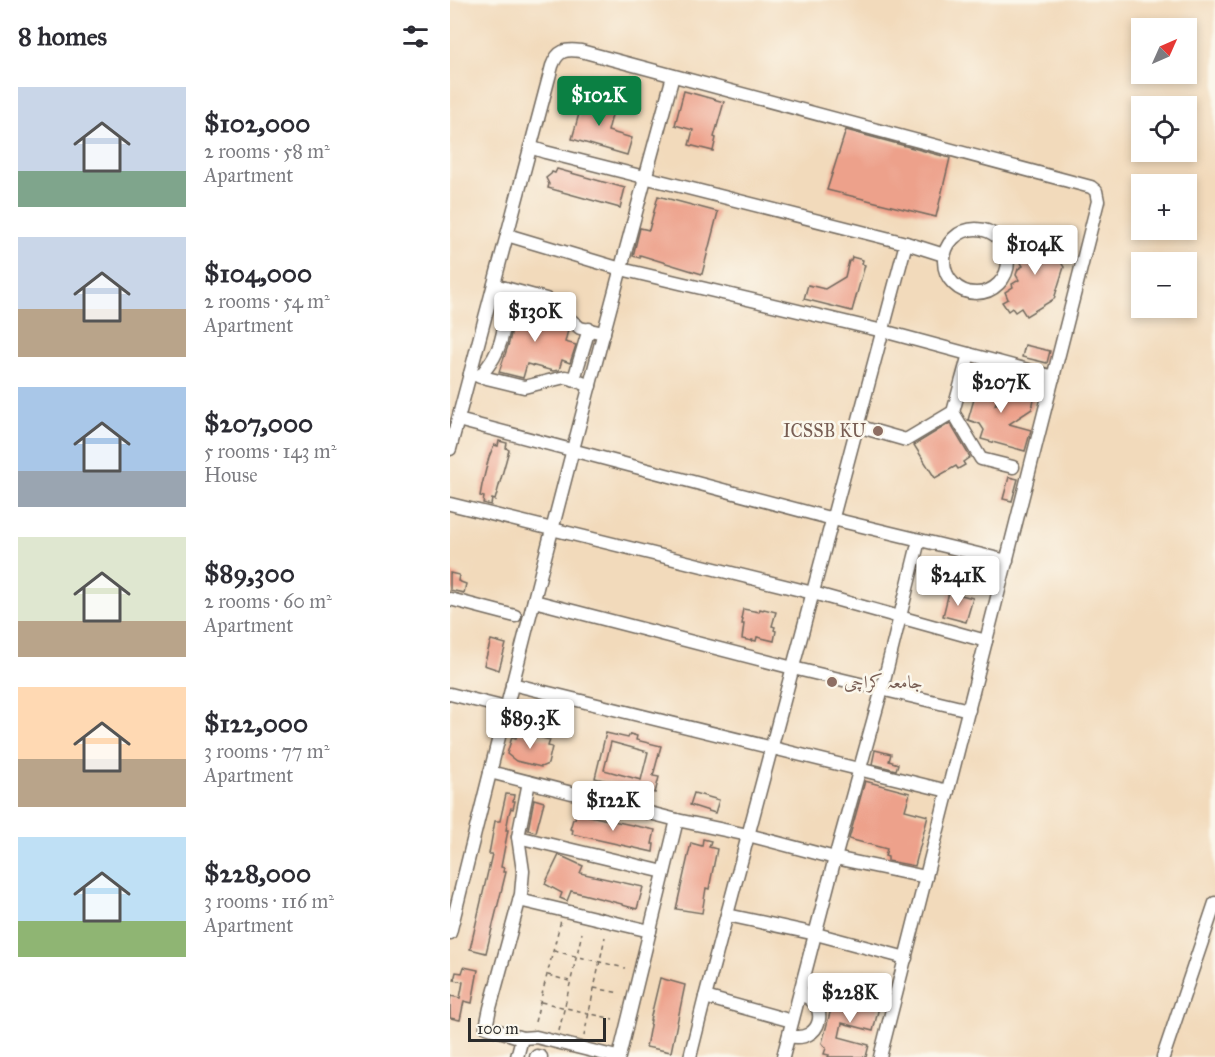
<!DOCTYPE html>
<meta charset="utf-8">
<style>
body{margin:0;font-family:"IM FELL Great Primer",Amiri,serif;background:#f2f2f3;color:#2b2b33;height:100vh;display:flex;flex-direction:column;font-size:22px;white-space:nowrap}
*{box-sizing:border-box;margin:0}
p{font-size:20px;color:#7c7c81}
.icon{flex:none;width:33px;height:33px;fill:none;stroke:currentColor;stroke-width:2;stroke-linecap:round;stroke-linejoin:round}
.map{position:relative;flex:1;overflow:hidden}
.sheet{display:flex;flex-direction:column;background:#fff;width:450px}
.sheet>*{flex:none}
.needle{width:39px;rotate:45deg}
.tools{position:absolute;left:681px;top:18px;display:grid;gap:12px}
.tools a{display:grid;place-items:center;width:66px;height:66px;border-radius:0px;background:#fff;box-shadow:0 3px 9px #0003;font-size:30px}
.scale{position:absolute;left:18px;bottom:15px;width:138px;box-sizing:border-box;padding-left:6px;border:3px solid #2b2b2b;border-top:0;font-size:16px;line-height:21px;white-space:nowrap;color:#2b2b2b;-webkit-text-stroke:4px #fbf7ec;paint-order:stroke}
.price{position:absolute;translate:-50% -51px;padding:0 14px;border-radius:6px;background:#fff;color:#222;font-size:20px;line-height:39px;filter:drop-shadow(0 2px 3px #0008)}
.price::after{content:'';position:absolute;left:50%;top:36px;width:18px;height:14px;margin-left:-9px;background:inherit;clip-path:polygon(0 0,100% 0,50% 100%)}
.price.current{background:#0b8043;color:#fff}
ul{padding:0;list-style:none}
li{display:flex;align-items:center;gap:18px;height:150px;padding:0 18px}
li span{display:grid;place-items:center;flex:none;width:168px;height:120px;border-radius:0px;color:#555}
li>.icon{margin-inline-start:auto}
span .icon{width:72px;height:72px;fill:#fffc;stroke-width:1}
li b{font-size:26px}
h2{display:flex;justify-content:space-between;align-items:center;height:72px;padding:0 18px;font-size:26px}
main{display:flex;flex:1;min-height:0}
.map>svg:first-child{display:block}
.building{fill:#eda18b;fill-rule:evenodd}
.lines{fill:none;stroke-linecap:round;stroke-linejoin:round}
.minor-casing{stroke:#71685d;stroke-width:15}
.path{stroke:#71685d;stroke-width:1.5;stroke-dasharray:4.5 4.5;stroke-linecap:butt}
.minor{stroke:#fff;stroke-width:12}
.education-dot{fill:#8d6e63;stroke:#fbf7ec;stroke-width:2}
.labels{text-anchor:middle;dominant-baseline:central;stroke-width:5;stroke-linejoin:round;paint-order:stroke}
.education-label{font-size:18px;fill:#785e54;stroke:#fbf7ec;text-anchor:end}
</style>
<main>
<section class="sheet">
<h2>8 homes<svg class="icon" aria-label="filters" viewBox="0 0 24 24"><path d="M4 7h16M4 17h16"/><circle cx="9" cy="7" r="2"/><circle cx="15" cy="17" r="2"/></svg></h2>
<ul>
<li><span style="background:linear-gradient(#c9d6e8 70%,#7fa58c 0)"><svg class="icon" aria-label="home" viewBox="0 0 24 24"><path d="M3 11l9-7 9 7M6 9v11h12V9"/></svg></span><div><b>$102,000</b><p>2 rooms · 58 m²</p><p>Apartment</p></div></li>
<li><span style="background:linear-gradient(#c9d6e8 60%,#b9a48a 0)"><svg class="icon" aria-label="home" viewBox="0 0 24 24"><path d="M3 11l9-7 9 7M6 9v11h12V9"/></svg></span><div><b>$104,000</b><p>2 rooms · 54 m²</p><p>Apartment</p></div></li>
<li><span style="background:linear-gradient(#a9c7e8 70%,#9aa5b1 0)"><svg class="icon" aria-label="home" viewBox="0 0 24 24"><path d="M3 11l9-7 9 7M6 9v11h12V9"/></svg></span><div><b>$207,000</b><p>5 rooms · 143 m²</p><p>House</p></div></li>
<li><span style="background:linear-gradient(#dfe7d0 70%,#b9a48a 0)"><svg class="icon" aria-label="home" viewBox="0 0 24 24"><path d="M3 11l9-7 9 7M6 9v11h12V9"/></svg></span><div><b>$89,300</b><p>2 rooms · 60 m²</p><p>Apartment</p></div></li>
<li><span style="background:linear-gradient(#ffd9b3 60%,#b9a48a 0)"><svg class="icon" aria-label="home" viewBox="0 0 24 24"><path d="M3 11l9-7 9 7M6 9v11h12V9"/></svg></span><div><b>$122,000</b><p>3 rooms · 77 m²</p><p>Apartment</p></div></li>
<li><span style="background:linear-gradient(#bfe0f5 70%,#8fb573 0)"><svg class="icon" aria-label="home" viewBox="0 0 24 24"><path d="M3 11l9-7 9 7M6 9v11h12V9"/></svg></span><div><b>$228,000</b><p>3 rooms · 116 m²</p><p>Apartment</p></div></li>
</ul>
</section>
<div class="map">
<svg width="765" height="1057" viewBox="0 0 765 1057">
<rect width="100%" height="100%" fill="#fbf7ec"/>
<filter id="ink" filterUnits="userSpaceOnUse"><feTurbulence type="fractalNoise" baseFrequency=".0167" numOctaves="2"/><feDisplacementMap in="SourceGraphic" scale="12" xChannelSelector="R" yChannelSelector="G"/><feConvolveMatrix kernelMatrix="1 2 1 2 8 2 1 2 1" color-interpolation-filters="sRGB"/></filter>
<filter id="wash" filterUnits="userSpaceOnUse"><feTurbulence type="fractalNoise" baseFrequency=".008" numOctaves="4" result="noise"/><feDisplacementMap in="SourceGraphic" scale="24" xChannelSelector="R" yChannelSelector="G"/><feGaussianBlur stdDeviation="1.35" result="paint"/><feColorMatrix in="noise" values="0 0 0 0 0 0 0 0 0 0 0 0 0 0 0 0 0 1.4 0 .05"/><feComposite in="paint" operator="in"/></filter>
<g filter="url(#wash)">
<rect width="100%" height="100%" fill="#f2dabb"/>
<g id="blocks">
<!-- building -->
<g class="building">
<path d="M234,91L274,102L264,137L266,138L263,151L239,145L243,130L225,125Z"/>
<path d="M135,92L142,95L141,100L164,107L158,131L182,138L177,155L122,139Z"/>
<path d="M396,130L500,158L486,217L377,190Z"/>
<path d="M107,169L175,188L170,208L98,188L99,184L96,178L101,174L102,172L105,173Z"/>
<path d="M208,196L268,212L252,274L190,255V258L183,256L190,228L199,230Z"/>
<path d="M576,232L579,238L583,236L587,243L596,238L614,267L604,299L576,316L571,308L565,312L562,308L558,311L552,302L558,299L555,292L563,287L562,284L569,280L566,275L568,269L573,266L568,258L571,257L565,248L571,244L567,238Z"/>
<path d="M402,257L413,260L412,264L415,265L402,311L354,299L358,285L375,289L395,277L399,261H401Z"/>
<path d="M68,301L92,307L88,322L118,330L115,342L126,345L120,363L112,360L109,370L103,371L77,364L73,378L49,372L59,343Z"/>
<path d="M575,345L600,351L597,363L572,357Z"/>
<path d="M531,375L552,381L545,405L569,390L580,393L584,399L582,409L559,424L581,430L575,451L531,439L534,430L530,424L518,420Z"/>
<path d="M500,423L520,457L513,462L515,465L508,469L506,466L485,478L464,445Z"/>
<path d="M49,441L57,443L56,448L59,450L45,500L42,499L41,505L33,503L34,497L30,496L32,485L39,457L44,445L48,446Z"/>
<path d="M559,477L568,479L562,501L553,499Z"/>
<path d="M0,573L9,575L8,581L16,584L14,593L0,590Z"/>
<path d="M499,592L523,598L516,622L493,616Z"/>
<path d="M293,609L309,612L310,609L313,610L314,609L326,612L322,626L325,627L324,630L326,631L324,641L307,637L306,641L302,640V641L292,639L294,624H292L293,619H291Z"/>
<path d="M41,640L56,644L49,670L34,665Z"/>
<path d="M68,732L100,740L98,746L102,747L98,764L91,767L66,761L57,754L62,737L66,738Z"/>
<path d="M156,733L178,738L180,734L187,736L186,740L211,746L203,776L209,777L205,793L145,778ZM161,742L198,752L191,780L154,770Z"/>
<path d="M425,750L441,754L439,761L448,764L446,770L422,764Z"/>
<path d="M415,781L460,793L455,810L478,816L465,866L438,861V857L435,856L437,849L399,839Z"/>
<path d="M244,793L269,800L265,813L240,805Z"/>
<path d="M56,794L64,795L63,801H65L63,809L61,808L59,814L56,830H58L51,867L54,868L53,872H56L36,953L20,949L42,854H39L45,821H50Z"/>
<path d="M84,799L94,802L86,832L78,830Z"/>
<path d="M126,813L205,830L202,844H204L203,852L122,834L123,830L120,829L123,819H125Z"/>
<path d="M253,839L261,841L259,847L267,849L259,889L256,888L252,913L226,909L241,843L252,846Z"/>
<path d="M109,855L133,866L130,873L193,887L187,909L172,905V904L121,891L117,901L110,898L112,893L95,884Z"/>
<path d="M14,967L28,970L22,1003L14,1001L10,1020L0,1018V1001L1,996L10,998L13,982L4,980L6,972L12,973Z"/>
<path d="M210,978L235,985L221,1052L196,1047L201,1020H200Z"/>
<path d="M396,990L431,999L423,1031L392,1023L389,1037L419,1045L416,1057H378L379,1055L374,1054L376,1048L372,1043L381,1009L386,1006L388,1001L393,1002Z"/>
</g>
</g>
</g>
<g filter="url(#ink)">
<use href="#blocks" fill-opacity="0" stroke="#71685d" stroke-width="1.5"/>
<g class="lines">
<defs>
<g id="minor">
<path d="M80,147L95,152L456,243L494,255"/>
<circle cx="526" cy="261" r="32"/>
<path d="M57,235L171,269L433,331L604,377"/>
<path d="M44,285L96,299L130,328L154,333"/>
<path d="M20,374L74,387L115,377L120,378L140,386"/>
<path d="M30,377C35,370 40,364 44,357C56,336 56,312 55,288"/>
<path d="M124,379L139,329"/>
<path d="M503,412L531,459L563,467"/>
<path d="M8,420L383,519L557,561"/>
<path d="M407,426L456,440L503,412L519,354"/>
<path d="M0,449L102,66C108,50 115,49 131,51L641,187L646,191L648,201L430,1057"/>
<path d="M0,504L363,593L536,641"/>
<path d="M0,599L65,616"/>
<path d="M84,601L343,668L519,710"/>
<path d="M62,684L498,791"/>
<path d="M0,694L56,708"/>
<path d="M40,772L227,820L298,835L385,858L476,877"/>
<path d="M79,782L68,837L73,871L71,894L40,1008L36,1027L72,1038L86,1037L167,1057"/>
<path d="M68,837L214,872"/>
<path d="M69,900L200,931"/>
<path d="M277,915L366,934L456,958"/>
<path d="M0,933C71,646 145,360 223,76"/>
<path d="M255,997L456,243"/>
<path d="M339,1036C371,1044 382,1004 350,994"/>
<path d="M67,1057L72,1038"/>
<path d="M86,1057L87,1056L91,1057"/>
<path d="M169,1057L227,820"/>
<path d="M240,1057L255,997L342,1021"/>
<path d="M333,1057L385,858L432,689L469,540"/>
<path d="M713,1057L765,903"/>
</g>
</defs>
<!-- minor casing -->
<use href="#minor" class="minor-casing"/>
<!-- path -->
<g class="path">
<path d="M104,951L175,968"/>
<path d="M98,975L119,981"/>
<path d="M144,988L170,993"/>
<path d="M91,1002L163,1019"/>
<path d="M85,1022L111,920"/>
<path d="M109,1031L132,933"/>
<path d="M134,1036L155,937"/>
</g>
<!-- minor -->
<use href="#minor" class="minor"/>
</g>
</g>
<!-- markers -->
<g class="education-dot">
<circle cx="428" cy="431" r="6"/>
<circle cx="382" cy="682" r="6"/>
</g>
<g class="labels">
<!-- education labels -->
<g class="education-label">
<text x="416" y="431">ICSSB KU</text>
<text x="394" y="682" text-anchor="start">جامعہ کراچی</text>
</g>
</g>
</svg>
<div class="tools">
<a><svg class="needle" viewBox="-14 -14 28 28"><path d="M0-13l5 13h-10z" fill="#e53935"/><path d="M0 13l5-13h-10z" fill="#7c7c81"/></svg></a>
<a><svg class="icon" aria-label="locate" viewBox="0 0 24 24"><circle cx="12" cy="12" r="6"/><path d="M12 2v4M12 18v4M2 12h4M18 12h4"/></svg></a>
<a>+</a>
<a>−</a>
</div>
<div class="scale">100 m</div>
<b class="price current" style="left:149px;top:127px">$102K</b>
<b class="price" style="left:585px;top:276px">$104K</b>
<b class="price" style="left:85px;top:343px">$130K</b>
<b class="price" style="left:551px;top:414px">$207K</b>
<b class="price" style="left:508px;top:607px">$241K</b>
<b class="price" style="left:80px;top:750px">$89.3K</b>
<b class="price" style="left:163px;top:832px">$122K</b>
<b class="price" style="left:400px;top:1024px">$228K</b>
</div>
</main>
